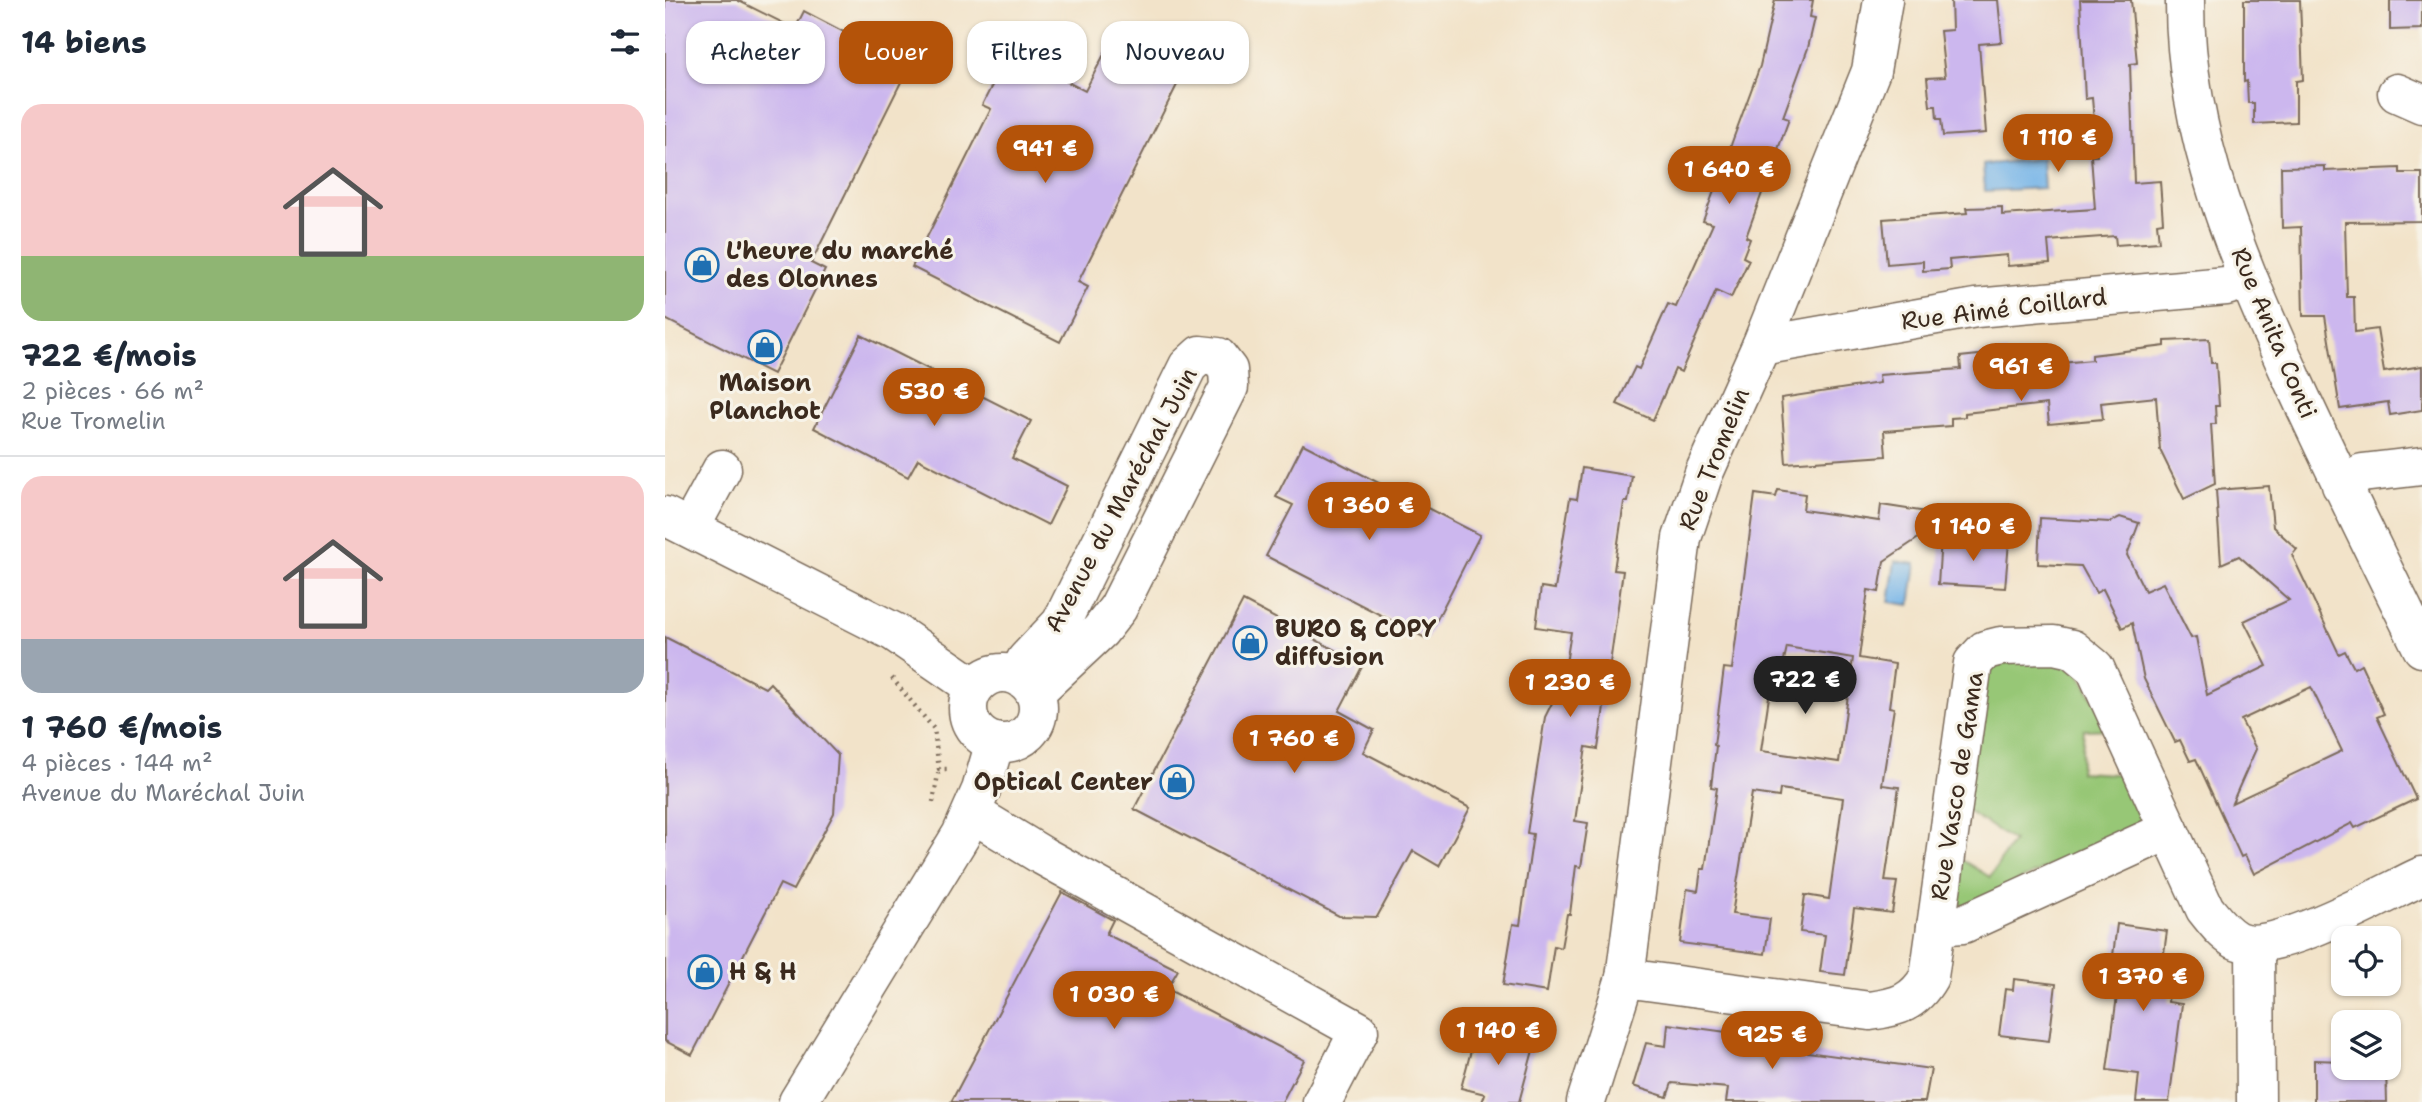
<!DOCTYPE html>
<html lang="fr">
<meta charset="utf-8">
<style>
body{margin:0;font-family:"Shantell Sans",sans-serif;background:#f2f2f3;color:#1f2937;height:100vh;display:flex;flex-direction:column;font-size:26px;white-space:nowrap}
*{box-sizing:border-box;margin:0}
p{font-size:23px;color:#747a83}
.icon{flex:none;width:38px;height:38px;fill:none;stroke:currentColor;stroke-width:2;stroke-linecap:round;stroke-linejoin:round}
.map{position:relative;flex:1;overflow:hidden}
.details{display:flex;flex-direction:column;background:#fff;width:665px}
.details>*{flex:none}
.hud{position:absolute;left:21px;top:21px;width:665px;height:63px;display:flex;gap:14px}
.controls{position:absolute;left:1666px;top:926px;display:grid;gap:14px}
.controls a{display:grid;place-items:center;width:70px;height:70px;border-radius:14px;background:#fff;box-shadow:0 2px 5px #0004;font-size:35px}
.price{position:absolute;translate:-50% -60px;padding:0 16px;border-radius:24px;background:#b45309;color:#fff;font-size:23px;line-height:46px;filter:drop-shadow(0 2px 4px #0008)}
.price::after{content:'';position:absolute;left:50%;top:42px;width:21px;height:16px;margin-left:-10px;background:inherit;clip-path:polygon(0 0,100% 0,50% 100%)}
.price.active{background:#222;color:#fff}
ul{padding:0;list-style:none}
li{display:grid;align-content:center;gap:14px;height:371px;padding:0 21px}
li+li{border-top:2px solid #e0e1e3}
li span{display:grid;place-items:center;height:217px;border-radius:21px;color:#555}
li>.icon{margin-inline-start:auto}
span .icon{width:126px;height:126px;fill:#fffc;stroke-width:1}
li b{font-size:30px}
h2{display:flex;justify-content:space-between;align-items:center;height:84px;padding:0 21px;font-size:30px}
.pill{padding:0 24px;border-radius:21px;background:#fff;box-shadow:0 2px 5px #0004;font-size:24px;line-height:63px}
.pill.active{background:#b45309;color:#fff}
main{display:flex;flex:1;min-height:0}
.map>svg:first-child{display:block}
.green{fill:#97c776;stroke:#69784a;stroke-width:2}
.water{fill:#74b4e8;stroke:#586f83;stroke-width:2}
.building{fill:#ccb7ee;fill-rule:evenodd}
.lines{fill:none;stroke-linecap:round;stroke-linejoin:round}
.minor-casing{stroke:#7b6b5a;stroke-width:41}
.path{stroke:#7b6b5a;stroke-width:4.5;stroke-dasharray:2 5;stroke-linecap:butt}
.minor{stroke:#fff;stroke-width:38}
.labels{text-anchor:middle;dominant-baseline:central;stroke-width:6;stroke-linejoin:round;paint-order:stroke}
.poi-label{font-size:24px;font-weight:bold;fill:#3b2a1e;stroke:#f7f3e8;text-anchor:start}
.street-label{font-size:24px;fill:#3b2a1e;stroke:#f7f3e8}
</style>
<main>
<section class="details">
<h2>14 biens<svg class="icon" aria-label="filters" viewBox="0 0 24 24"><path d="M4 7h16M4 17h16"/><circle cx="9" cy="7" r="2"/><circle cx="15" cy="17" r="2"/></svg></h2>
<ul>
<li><span style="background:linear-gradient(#f6c9c9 70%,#8fb573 0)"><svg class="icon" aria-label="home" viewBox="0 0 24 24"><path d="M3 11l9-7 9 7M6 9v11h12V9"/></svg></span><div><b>722 €/mois</b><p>2 pièces · 66 m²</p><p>Rue Tromelin</p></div></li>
<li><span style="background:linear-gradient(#f6c9c9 75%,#9aa5b1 0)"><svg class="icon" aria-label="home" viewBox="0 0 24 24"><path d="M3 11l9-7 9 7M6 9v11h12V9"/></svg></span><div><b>1 760 €/mois</b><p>4 pièces · 144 m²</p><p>Avenue du Maréchal Juin</p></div></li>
</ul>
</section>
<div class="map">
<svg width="1757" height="1102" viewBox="0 0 1757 1102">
<rect width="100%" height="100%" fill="#f7f3e8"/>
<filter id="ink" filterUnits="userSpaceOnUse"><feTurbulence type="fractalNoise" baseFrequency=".0143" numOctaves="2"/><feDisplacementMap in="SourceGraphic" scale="14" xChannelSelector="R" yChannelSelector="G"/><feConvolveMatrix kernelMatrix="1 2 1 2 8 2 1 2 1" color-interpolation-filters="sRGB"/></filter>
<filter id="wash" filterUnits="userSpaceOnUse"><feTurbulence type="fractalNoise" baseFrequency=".00686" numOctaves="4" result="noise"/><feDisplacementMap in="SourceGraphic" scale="28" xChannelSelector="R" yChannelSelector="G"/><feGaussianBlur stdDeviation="1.57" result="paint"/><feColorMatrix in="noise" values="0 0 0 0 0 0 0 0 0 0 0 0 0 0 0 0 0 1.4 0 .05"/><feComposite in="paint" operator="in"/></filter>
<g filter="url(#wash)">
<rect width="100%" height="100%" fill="#f2e3c9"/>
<!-- green -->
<path class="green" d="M1370,655L1412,670L1446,729L1419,730L1415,772L1467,775L1482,808L1477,822L1299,907L1287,896V854L1325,877L1348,841L1295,806L1324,667Z"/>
<!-- water -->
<g class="water">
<path d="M1377,158L1379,188L1320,191L1318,165Z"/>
<path d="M1230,561L1251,564L1245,605L1224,602Z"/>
</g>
<g id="blocks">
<!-- building -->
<g class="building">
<path d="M0,0H72L130,29L139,11L244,66L146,263L160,270L108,374L0,319Z"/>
<path d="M1110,0H1148L1145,17L1150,18L1143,48L1118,117L1124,119L1081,237L1085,239L1078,257L1084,260L1066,298L1051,291L1016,372L1010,369L988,420L952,404L970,367L974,369L1003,304L1011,307L1048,224L1038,221L1095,66Z"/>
<path d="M1286,0H1333L1337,42L1314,44L1321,133L1278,136L1276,119H1272L1271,106H1265L1262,78L1280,77L1275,31L1287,30Z"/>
<path d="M1415,0H1466L1472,63L1465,64L1469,183L1495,181L1498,222L1492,223L1494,242L1451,245L1450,236L1383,241L1385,263L1343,266L1342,255L1284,260L1285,269L1258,271V261L1222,264L1218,219L1302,213L1301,208L1337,207V215L1430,209L1426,156H1432L1427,98L1420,99Z"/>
<path d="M1579,0H1635L1638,80L1631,81V122L1589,124V103H1583L1582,81L1579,82Z"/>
<path d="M1725,0H1757V29L1725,30Z"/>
<path d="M447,39L517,75L413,282L423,287L395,342L247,267L326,109L317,105L344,52L420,91Z"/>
<path d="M1660,166V171L1735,168V173H1757V221L1680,222L1682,297H1689L1690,332L1712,329L1719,372L1757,366V410L1725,415L1723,402L1675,409L1660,316H1638L1636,227L1617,228L1616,167Z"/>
<path d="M196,335L366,421L347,458L402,486L383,525L253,459L243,477L149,428Z"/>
<path d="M1544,339L1546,363H1551L1554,406H1550L1551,424H1546L1550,484L1519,499L1495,450L1491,397L1436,403L1438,419L1384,424L1382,404L1300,413V417L1286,418V426L1219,431L1221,456L1121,463L1116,398L1215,383L1214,375L1296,369L1295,357L1342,352L1343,365L1365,363V366L1427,360V355L1500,346V341Z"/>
<path d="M638,444L815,535L762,639L601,556L628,505L611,497Z"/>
<path d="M917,468L967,476L963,502H959L949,570L958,571L933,749L921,747L910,821L923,823L916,867L911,866L905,914H902L896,948L889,946L882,992L838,985L848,924L855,925L868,834L862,833L880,717L894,689H897L906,632L871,627L876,587L890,589L905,498L912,499Z"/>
<path d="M1604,486L1608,527L1632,549L1627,555L1674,654L1680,651L1689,668L1696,664L1719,714L1712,717L1751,799L1690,828L1687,823L1589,874L1580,855L1576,857L1531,759L1525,761L1515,740L1510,742L1479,679L1467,623L1457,628L1438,589L1431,593L1416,566L1373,564L1375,518L1445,522L1455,517L1474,523L1462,555L1480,591L1498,583L1526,638L1531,637L1542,695L1602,666L1579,621L1624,600L1574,556L1556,564L1551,490ZM1646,687L1677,751L1567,803L1591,749L1576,720Z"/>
<path d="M1113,490L1140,494L1138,510L1214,521L1216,505L1262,512L1258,535L1219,561L1214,592L1203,590L1194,658L1230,664L1224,707L1229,708L1217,785L1234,787L1220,881L1232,882L1227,913L1189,908L1180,975L1155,972L1160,935L1135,932L1140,895L1164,899L1178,798L1115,789L1114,797L1087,793L1067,914L1105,919L1100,954L1015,943L1022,889L1033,891L1036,869H1040L1052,788L1046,787L1051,746L1049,745L1059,668L1067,669L1090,494L1111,497ZM1122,647L1188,658L1174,762L1096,751L1105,690L1112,691Z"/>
<path d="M1276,538L1344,542L1340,588L1273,584Z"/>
<path d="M578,601L698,665L674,711L709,730L698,752L805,808L774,866L748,851L712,917L674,916L469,809Z"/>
<path d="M0,637L100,688L105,683L173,755L169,813L128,890L115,884L27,1055L0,1041Z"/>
<path d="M397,892L448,920L441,934L513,970L502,989L639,1060L617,1102H286Z"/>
<path d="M1452,924L1502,931L1495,982L1505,983L1503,1002L1517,1004L1504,1102H1471L1474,1074L1442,1070L1452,996L1443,995Z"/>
<path d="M1349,979L1391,984L1384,1041L1334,1035L1340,989L1348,990Z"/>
<path d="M1003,1024L1120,1040V1045L1143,1048L1142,1052L1266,1069L1260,1102H1061L1063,1088L1007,1083L1002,1097L968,1086L981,1043L1001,1046Z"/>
<path d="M812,1028L870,1043L854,1102H817L820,1094L796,1088Z"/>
<path d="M1649,1060L1678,1061V1068H1721L1722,1102H1649Z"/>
</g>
</g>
</g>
<g filter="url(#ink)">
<use href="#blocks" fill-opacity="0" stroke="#7b6b5a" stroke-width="2"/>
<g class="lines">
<defs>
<g id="minor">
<path d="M1520,0C1519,136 1575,264 1630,385C1671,474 1714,561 1757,648"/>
<path d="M1732,93L1757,104"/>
<path d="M1096,346L1311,308L1561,286L1582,280"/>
<path d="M1676,485L1697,473L1757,466"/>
<path d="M0,516L229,632L309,687"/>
<path d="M25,528L57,469"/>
<circle cx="338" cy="708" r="35"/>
<path d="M353,675L361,660L396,623L523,366L535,355L553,357L563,370L564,387L453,608L435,631L370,692"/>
<path d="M307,813L378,856L694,1031L657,1102"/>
<path d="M1271,926L1298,924L1504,830"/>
<path d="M1590,945L1591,1102"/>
<path d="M960,978L1205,1011C1233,1007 1249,1003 1264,977L1308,663L1320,650L1336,646L1389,645L1407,649L1430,668L1540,909C1549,920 1558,933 1571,940C1606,958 1720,893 1757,876"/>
<path d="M133,1102L296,835L316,790L330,742"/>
<path d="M921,1102L960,978L1017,538L1039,473L1096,346L1206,71L1218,0"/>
</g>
</defs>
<!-- minor casing -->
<use href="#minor" class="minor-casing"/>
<!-- path -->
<g class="path">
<path d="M227,678L269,729L274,769H284"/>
<path d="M268,802L274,769"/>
</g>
<!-- minor -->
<use href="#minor" class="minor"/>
</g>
</g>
<!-- icons -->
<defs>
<symbol id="shop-ring" viewBox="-11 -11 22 22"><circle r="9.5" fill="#f7f3e8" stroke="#1f6fb2" stroke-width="1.5"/><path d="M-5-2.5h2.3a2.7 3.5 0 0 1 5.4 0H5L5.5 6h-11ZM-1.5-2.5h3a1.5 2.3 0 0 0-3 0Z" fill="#1f6fb2"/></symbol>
</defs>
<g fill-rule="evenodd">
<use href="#shop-ring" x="18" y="246" width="38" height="38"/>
<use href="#shop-ring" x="81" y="328" width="38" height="38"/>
<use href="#shop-ring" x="566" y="624" width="38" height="38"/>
<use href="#shop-ring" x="493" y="763" width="38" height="38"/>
<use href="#shop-ring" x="21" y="953" width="38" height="38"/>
</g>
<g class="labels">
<!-- poi labels -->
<g class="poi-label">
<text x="61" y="251">L'heure du marché<tspan x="61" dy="28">des Olonnes</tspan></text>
<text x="100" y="383" text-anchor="middle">Maison<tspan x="100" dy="28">Planchot</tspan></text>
<text x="610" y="629">BURO &amp; COPY<tspan x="610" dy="28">diffusion</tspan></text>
<text x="488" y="782" text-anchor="end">Optical Center</text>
<text x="64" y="972">H &amp; H</text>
</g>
<!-- street labels -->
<g class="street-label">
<text transform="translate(1339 309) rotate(-7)">Rue Aimé Coillard</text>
<text transform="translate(1609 333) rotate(67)">Rue Anita Conti</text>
<text transform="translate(1049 459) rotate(-68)">Rue Tromelin</text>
<text transform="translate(456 500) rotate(-62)">Avenue du Maréchal Juin</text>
<text transform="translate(1292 786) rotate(-81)">Rue Vasco de Gama</text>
</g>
</g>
</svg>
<div class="controls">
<a><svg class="icon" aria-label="locate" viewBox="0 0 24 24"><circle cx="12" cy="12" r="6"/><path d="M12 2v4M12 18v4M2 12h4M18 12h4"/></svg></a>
<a><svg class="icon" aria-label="layers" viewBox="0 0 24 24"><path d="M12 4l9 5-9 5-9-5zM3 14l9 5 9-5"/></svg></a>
</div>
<b class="price" style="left:1393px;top:174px">1 110 €</b>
<b class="price" style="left:380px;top:185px">941 €</b>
<b class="price" style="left:1064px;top:206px">1 640 €</b>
<b class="price" style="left:1356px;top:403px">961 €</b>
<b class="price" style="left:269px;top:428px">530 €</b>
<b class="price" style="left:704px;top:542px">1 360 €</b>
<b class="price" style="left:1308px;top:563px">1 140 €</b>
<b class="price active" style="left:1140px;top:716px">722 €</b>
<b class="price" style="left:905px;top:719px">1 230 €</b>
<b class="price" style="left:629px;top:775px">1 760 €</b>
<b class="price" style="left:1478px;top:1013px">1 370 €</b>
<b class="price" style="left:449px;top:1031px">1 030 €</b>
<b class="price" style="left:833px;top:1067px">1 140 €</b>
<b class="price" style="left:1107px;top:1071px">925 €</b>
<div class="hud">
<a class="pill">Acheter</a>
<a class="pill active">Louer</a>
<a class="pill">Filtres</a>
<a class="pill">Nouveau</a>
</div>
</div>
</main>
